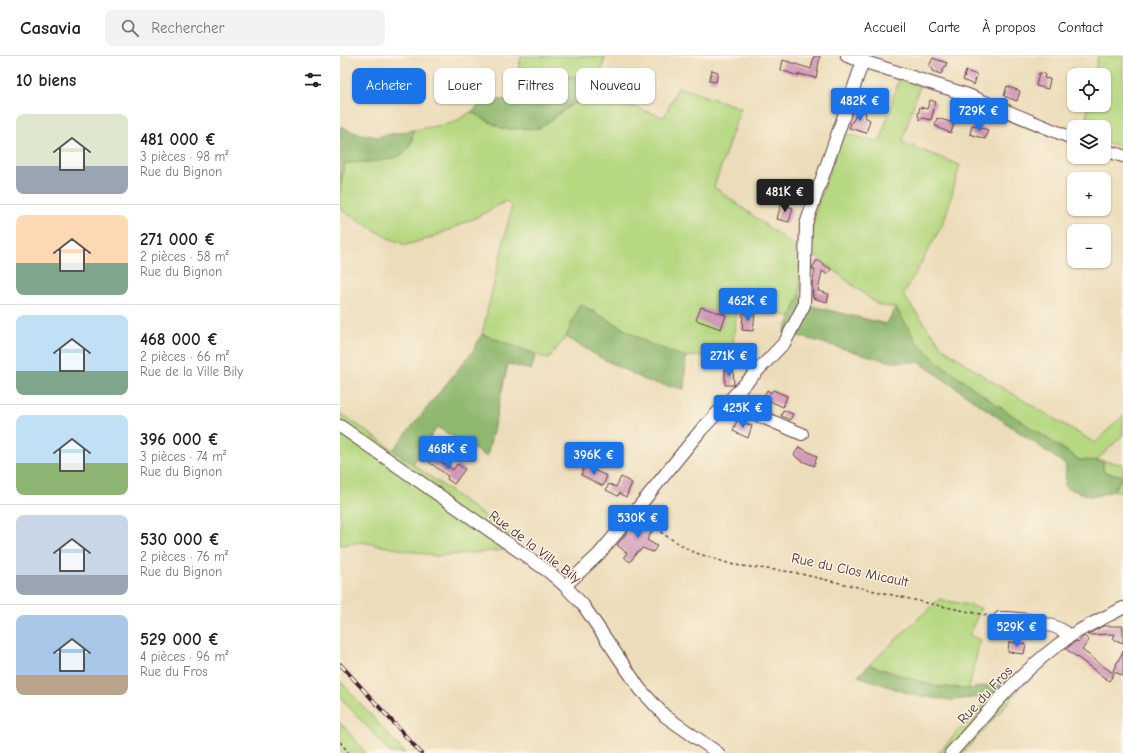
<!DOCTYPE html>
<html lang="fr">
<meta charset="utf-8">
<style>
body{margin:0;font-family:"Comic Neue",sans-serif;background:#f2f2f2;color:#222;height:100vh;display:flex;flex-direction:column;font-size:15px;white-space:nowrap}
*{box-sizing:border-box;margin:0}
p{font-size:13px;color:#767676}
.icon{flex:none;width:22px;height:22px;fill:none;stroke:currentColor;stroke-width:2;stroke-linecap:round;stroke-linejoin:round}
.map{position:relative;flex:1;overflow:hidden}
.drawer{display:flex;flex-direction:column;background:#fff;width:340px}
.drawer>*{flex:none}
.top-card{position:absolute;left:12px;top:12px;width:380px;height:36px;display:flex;gap:8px}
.tools{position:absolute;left:727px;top:12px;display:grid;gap:8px}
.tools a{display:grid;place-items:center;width:44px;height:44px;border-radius:8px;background:#fff;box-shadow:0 1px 3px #0004;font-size:20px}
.price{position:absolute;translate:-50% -34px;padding:0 9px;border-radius:4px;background:#1a73e8;color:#fff;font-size:13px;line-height:26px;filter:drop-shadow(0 1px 2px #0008)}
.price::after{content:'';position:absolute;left:50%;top:24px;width:12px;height:9px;margin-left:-6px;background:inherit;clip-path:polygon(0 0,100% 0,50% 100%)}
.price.active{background:#222;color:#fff}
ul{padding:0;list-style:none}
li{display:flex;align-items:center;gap:12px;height:100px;padding:0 16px}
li+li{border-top:1px solid #e0e0e0}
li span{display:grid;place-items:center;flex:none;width:112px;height:80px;border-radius:8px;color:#555}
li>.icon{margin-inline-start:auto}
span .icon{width:48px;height:48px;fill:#fffc;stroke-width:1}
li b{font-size:17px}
h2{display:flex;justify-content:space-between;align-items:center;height:48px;padding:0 16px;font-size:17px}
.tag{padding:0 14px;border-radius:8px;background:#fff;box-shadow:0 1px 3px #0004;font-size:14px;line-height:36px}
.tag.active{background:#1a73e8;color:#fff}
header{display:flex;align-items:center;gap:24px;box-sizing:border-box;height:56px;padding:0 20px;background:#fff;border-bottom:1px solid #e0e0e0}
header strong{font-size:19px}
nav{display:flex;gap:22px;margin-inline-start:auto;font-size:14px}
.search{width:280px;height:36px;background:#f2f2f2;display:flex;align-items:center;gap:10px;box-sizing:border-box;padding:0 14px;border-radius:8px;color:#767676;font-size:15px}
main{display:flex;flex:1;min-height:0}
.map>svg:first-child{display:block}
.green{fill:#b5d881;stroke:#807c56}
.forest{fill:#90b86f;stroke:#6d6c4d}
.building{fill:#d099b7}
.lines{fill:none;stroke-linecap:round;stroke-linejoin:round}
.minor-casing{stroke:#623c40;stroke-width:14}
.path{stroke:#623c40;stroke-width:1.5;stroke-dasharray:3 3;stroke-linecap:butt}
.minor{stroke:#fff;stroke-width:12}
.rail-casing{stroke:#4a1f2b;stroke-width:4}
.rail{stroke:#fcf5e5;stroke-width:2.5;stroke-dasharray:8;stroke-linecap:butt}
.labels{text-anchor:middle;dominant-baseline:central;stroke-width:3;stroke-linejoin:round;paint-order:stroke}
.street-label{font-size:14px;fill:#4a1f2b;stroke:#fcf5e5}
</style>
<header>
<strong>Casavia</strong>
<div class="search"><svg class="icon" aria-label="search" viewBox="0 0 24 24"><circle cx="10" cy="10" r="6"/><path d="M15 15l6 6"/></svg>Rechercher</div>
<nav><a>Accueil</a><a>Carte</a><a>À propos</a><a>Contact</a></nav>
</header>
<main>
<section class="drawer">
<h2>10 biens<svg class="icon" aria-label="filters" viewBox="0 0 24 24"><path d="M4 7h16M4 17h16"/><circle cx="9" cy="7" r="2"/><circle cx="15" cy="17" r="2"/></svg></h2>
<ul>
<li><span style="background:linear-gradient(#dfe7d0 65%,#9aa5b1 0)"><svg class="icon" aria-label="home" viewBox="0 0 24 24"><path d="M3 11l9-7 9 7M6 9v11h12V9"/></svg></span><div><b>481 000 €</b><p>3 pièces · 98 m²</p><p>Rue du Bignon</p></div></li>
<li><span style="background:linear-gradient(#ffd9b3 60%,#7fa58c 0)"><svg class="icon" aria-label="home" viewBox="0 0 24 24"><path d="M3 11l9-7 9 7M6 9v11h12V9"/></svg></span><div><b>271 000 €</b><p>2 pièces · 58 m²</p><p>Rue du Bignon</p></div></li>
<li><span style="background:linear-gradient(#bfe0f5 70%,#7fa58c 0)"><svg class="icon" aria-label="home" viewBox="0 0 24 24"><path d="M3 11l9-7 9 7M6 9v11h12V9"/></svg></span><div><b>468 000 €</b><p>2 pièces · 66 m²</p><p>Rue de la Ville Bily</p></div></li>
<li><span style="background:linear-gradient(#bfe0f5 60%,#8fb573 0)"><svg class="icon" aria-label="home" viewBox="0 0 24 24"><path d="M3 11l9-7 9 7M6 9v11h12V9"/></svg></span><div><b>396 000 €</b><p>3 pièces · 74 m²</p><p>Rue du Bignon</p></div></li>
<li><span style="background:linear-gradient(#c9d6e8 75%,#9aa5b1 0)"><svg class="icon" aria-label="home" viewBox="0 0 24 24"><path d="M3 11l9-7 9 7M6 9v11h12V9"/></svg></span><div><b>530 000 €</b><p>2 pièces · 76 m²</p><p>Rue du Bignon</p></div></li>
<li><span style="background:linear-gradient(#a9c7e8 75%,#b9a48a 0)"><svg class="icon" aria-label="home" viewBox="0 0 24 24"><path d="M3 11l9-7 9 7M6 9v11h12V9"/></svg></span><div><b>529 000 €</b><p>4 pièces · 96 m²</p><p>Rue du Fros</p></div></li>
</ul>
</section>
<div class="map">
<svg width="783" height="697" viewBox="0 0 783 697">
<rect width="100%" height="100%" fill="#fcf5e5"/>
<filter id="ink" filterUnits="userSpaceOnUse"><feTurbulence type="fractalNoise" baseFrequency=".025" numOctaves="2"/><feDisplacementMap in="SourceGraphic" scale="8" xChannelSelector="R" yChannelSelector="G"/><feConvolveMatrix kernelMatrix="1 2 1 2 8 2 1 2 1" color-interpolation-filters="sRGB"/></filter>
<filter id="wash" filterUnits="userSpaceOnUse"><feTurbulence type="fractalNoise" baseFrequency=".012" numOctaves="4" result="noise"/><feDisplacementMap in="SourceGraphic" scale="16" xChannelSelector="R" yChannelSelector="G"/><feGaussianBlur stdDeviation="0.9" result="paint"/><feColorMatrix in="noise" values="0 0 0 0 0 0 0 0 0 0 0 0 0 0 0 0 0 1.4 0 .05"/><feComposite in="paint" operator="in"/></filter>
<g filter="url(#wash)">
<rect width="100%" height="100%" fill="#ecddba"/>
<!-- green -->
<g class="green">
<path d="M181,0H265L261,18L188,25L177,23Z"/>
<path d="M758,0H783V92L764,85V71H745L748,49H764V19H754Z"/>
<path d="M559,23L580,28L562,86L620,109L604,166L563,239L603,292L648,323L755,387L783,359V379L756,405L740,404L646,342L599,307L577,286L556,252L538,249L471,196L472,164L503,77L540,86Z"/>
<path d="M338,31L401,52L374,131L461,195L460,239L451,260L397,252L392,296L346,301L310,288L240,248L226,281L208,303L142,278L172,150L166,145L137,161L91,182L66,189L48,182L0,153V133L5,107L28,106L72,86L73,74L113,67L131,56L163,73L200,72L232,48L258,40L324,61Z"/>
<path d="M0,357L52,393L175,482L166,494L96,500L21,486L0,489Z"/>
<path d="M763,405L783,408V436L773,435L783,420L763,416Z"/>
<path d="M599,543L641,552L629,579L640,584L629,633L594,630L529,609Z"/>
<path d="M0,625L65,697H51L0,641Z"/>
<path d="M663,626L679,634L623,697H598Z"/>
<path d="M0,666L26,697H0Z"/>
</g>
<!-- forest -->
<g class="forest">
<path d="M261,18L258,40L232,48L200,72L163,73L131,56L145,45L172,43L177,23L188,25Z"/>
<path d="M0,70L13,76L36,81L73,74C72,82 71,92 64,97C51,107 21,106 5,107L0,133Z"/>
<path d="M460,239L471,250L546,268L556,252L577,286L599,307L647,342L739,404L763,405V416L783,420L773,435L752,441L725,431L726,409L579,306H551L444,276Z"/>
<path d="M240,248L310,288L346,301L344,333L309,326L263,303L226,281Z"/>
<path d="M142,278L196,298L191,314L168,308L147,401L97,371L73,408L53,394L133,295Z"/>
<path d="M529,609L594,630L629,633L663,626L651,640L611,644L576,640L518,620Z"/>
</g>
<g id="blocks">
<!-- building -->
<g class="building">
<path d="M474,0H480L476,22L459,18L458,20L441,14L443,4L471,13Z"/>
<path d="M593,2L607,7L601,18L592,15L593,12L589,10Z"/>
<path d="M730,13H734V33L727,32Z"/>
<path d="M372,14L378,16L376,26L369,25Z"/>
<path d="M626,15L637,19L634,29L623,24Z"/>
<path d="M699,17L705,18L704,22L710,23L708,33L696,30Z"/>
<path d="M667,30L680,35L677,45L664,40Z"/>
<path d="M590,44L596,46L591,64L583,62L580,64L578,59L580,51L587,53Z"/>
<path d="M518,54L526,57L525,61L530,64L526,77L509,72L512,65H513Z"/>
<path d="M597,62L614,67L611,77L603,74L599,72V71L595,70Z"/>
<path d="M632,69L648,74L645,83L630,78Z"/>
<path d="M441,148L453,152L449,166L437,163Z"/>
<path d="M477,204L491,213L488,219L482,215L478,235L489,238L487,246L473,242L472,228L475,214L472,213V212Z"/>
<path d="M361,251L386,259L381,273L356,264Z"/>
<path d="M403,257L415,258L413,275L402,274Z"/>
<path d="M385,313H393L394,329H385Z"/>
<path d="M427,334L431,337L433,334L447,340L443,351L423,342Z"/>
<path d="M443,354L453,358L450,364L441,360Z"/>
<path d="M397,364L412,370L408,382L393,375Z"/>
<path d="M459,391L477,400L474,410L460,404L454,399Z"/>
<path d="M93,400L113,414L117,408L125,413L114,428L107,423L108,420L89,406Z"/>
<path d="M244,410L267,420L263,430L241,419Z"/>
<path d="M281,421L292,427L286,441L279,437L278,440L266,434L269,428L276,431Z"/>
<path d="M304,460L315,470L307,484L317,490L313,496L302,492L300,495H298L290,506L284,501L287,497L277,489L290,473L293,475Z"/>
<path d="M763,570H783V587L773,583L775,578L747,579Z"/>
<path d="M744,580L749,584L742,594L774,618L769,625L726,593L736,585L738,586Z"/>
<path d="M669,586L686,588L684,598L668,596Z"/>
<path d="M783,595V620L773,615Z"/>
</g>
</g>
</g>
<g filter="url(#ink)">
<use href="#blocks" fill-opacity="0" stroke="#623c40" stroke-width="1"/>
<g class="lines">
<defs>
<g id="minor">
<path d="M507,0L628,39L734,83"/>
<path d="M764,94L783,100"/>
<path d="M387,346L462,378"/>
<path d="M0,370L209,516L225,530L243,549L300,633L325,660L378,697"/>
<path d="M225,530L259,498L301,448L361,374L445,286L464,249L466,168L523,5"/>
<path d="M660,562C679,562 716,566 730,580"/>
<path d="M611,697C647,657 684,611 729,581C745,570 766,561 783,552"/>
</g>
</defs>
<!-- minor casing -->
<use href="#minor" class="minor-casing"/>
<!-- path -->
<g class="path">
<path d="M307,456L323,478L353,496L394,509L452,516L596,549L650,560"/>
<path d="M0,686L9,697"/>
</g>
<!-- minor -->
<use href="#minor" class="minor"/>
<defs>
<path id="rail" d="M0,608L81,697"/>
</defs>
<!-- rail casing -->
<use href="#rail" class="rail-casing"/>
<!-- rail -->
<use href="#rail" class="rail"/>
</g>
</g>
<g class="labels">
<!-- street labels -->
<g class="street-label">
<text transform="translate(195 491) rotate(37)">Rue de la Ville Bily</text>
<text transform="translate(510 514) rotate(12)">Rue du Clos Micault</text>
<text transform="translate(645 639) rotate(-47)">Rue du Fros</text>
</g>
</g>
</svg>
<div class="tools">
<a><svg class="icon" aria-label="locate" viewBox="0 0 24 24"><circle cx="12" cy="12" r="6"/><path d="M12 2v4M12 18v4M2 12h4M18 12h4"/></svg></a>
<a><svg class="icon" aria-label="layers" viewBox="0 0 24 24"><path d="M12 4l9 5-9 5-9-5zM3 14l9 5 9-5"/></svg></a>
<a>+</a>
<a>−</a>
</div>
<b class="price" style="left:520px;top:66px">482K €</b>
<b class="price" style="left:639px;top:76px">729K €</b>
<b class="price active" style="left:445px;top:157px">481K €</b>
<b class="price" style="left:408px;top:266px">462K €</b>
<b class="price" style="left:389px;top:321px">271K €</b>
<b class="price" style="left:403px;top:373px">425K €</b>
<b class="price" style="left:108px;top:414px">468K €</b>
<b class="price" style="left:254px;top:420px">396K €</b>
<b class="price" style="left:298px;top:483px">530K €</b>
<b class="price" style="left:677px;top:592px">529K €</b>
<div class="top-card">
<a class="tag active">Acheter</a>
<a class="tag">Louer</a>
<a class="tag">Filtres</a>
<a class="tag">Nouveau</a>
</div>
</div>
</main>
